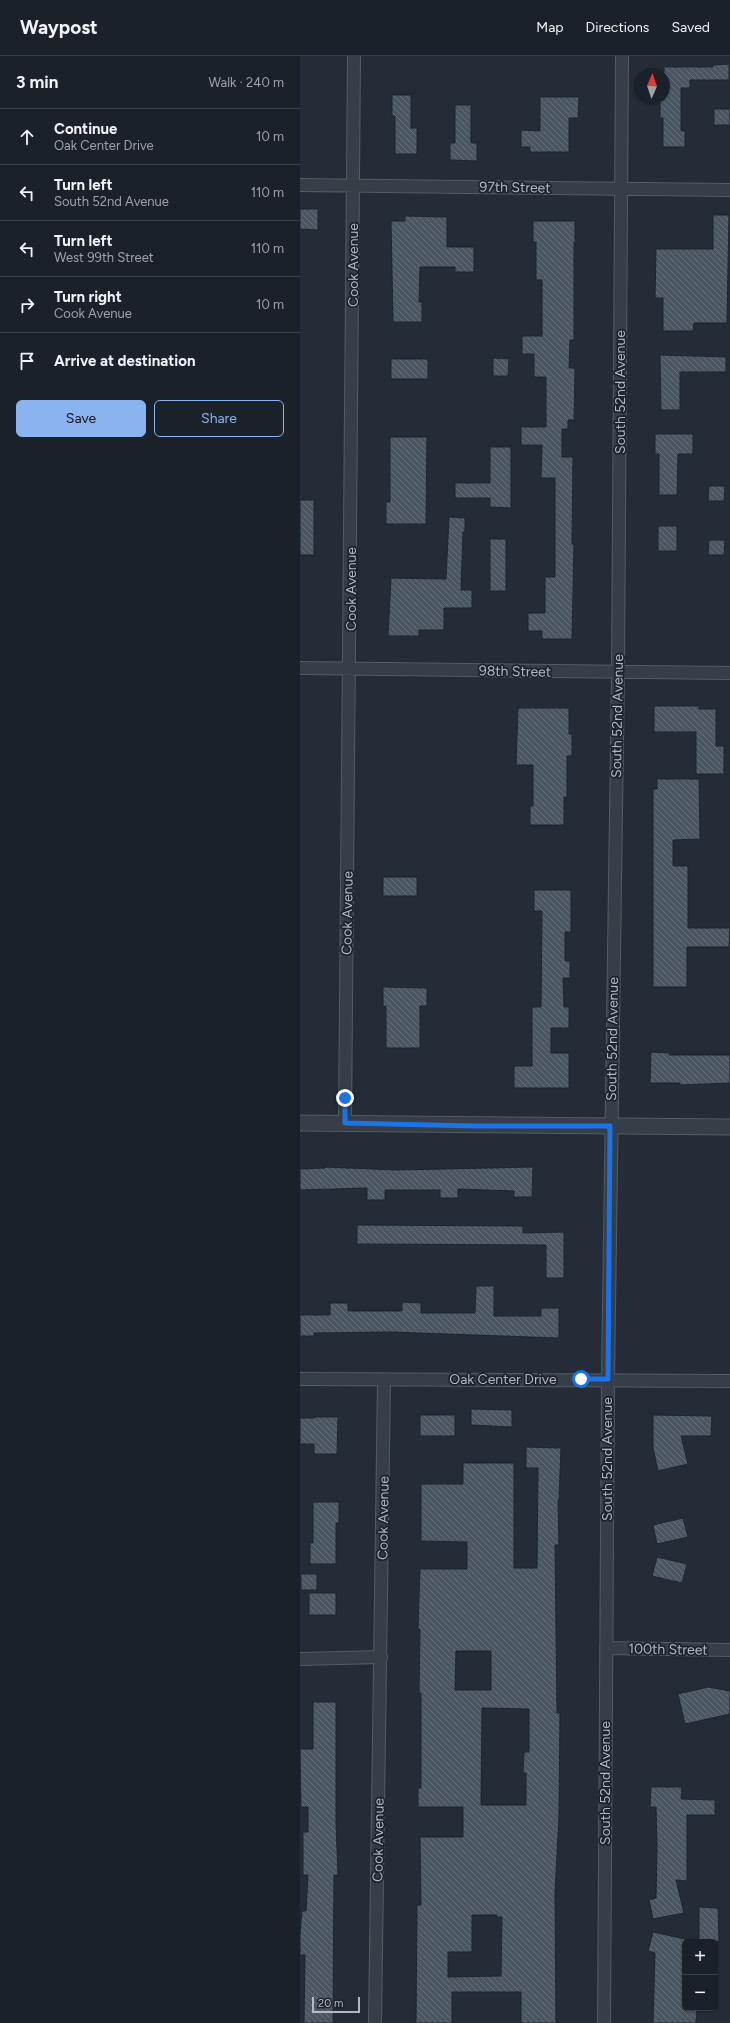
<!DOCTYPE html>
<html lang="en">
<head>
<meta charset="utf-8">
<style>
  body { margin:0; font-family:Figtree,sans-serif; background:#272e35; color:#f1f3f6 }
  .controls { position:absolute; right:12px; bottom:12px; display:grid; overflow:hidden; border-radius:6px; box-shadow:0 1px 3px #0004 }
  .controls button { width:36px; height:36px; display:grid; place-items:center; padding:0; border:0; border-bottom:1px solid #383e46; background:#1a2129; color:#f1f3f6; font:20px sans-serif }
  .compass { position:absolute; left:334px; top:12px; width:36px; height:36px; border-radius:50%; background:#1a2129; box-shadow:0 1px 3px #0004; rotate:2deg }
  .scale { position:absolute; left:12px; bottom:10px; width:48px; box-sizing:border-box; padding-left:4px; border:2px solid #b1b9c4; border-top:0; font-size:11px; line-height:14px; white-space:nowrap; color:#b1b9c4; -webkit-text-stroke:3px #1c232d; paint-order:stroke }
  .stop { position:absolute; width:12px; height:12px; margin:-9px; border:3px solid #1a73e8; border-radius:50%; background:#fff }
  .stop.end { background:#1a73e8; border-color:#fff; box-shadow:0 1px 4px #0008 }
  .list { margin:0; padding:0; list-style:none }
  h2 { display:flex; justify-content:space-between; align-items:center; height:52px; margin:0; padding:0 16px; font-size:17px }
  h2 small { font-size:13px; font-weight:400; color:#9fa3a8 }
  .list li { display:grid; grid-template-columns:26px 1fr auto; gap:12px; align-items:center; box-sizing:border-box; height:56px; padding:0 16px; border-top:1px solid #383e46 }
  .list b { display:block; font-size:15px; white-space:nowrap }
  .list p { margin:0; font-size:13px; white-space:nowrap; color:#9fa3a8 }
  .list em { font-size:13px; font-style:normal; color:#9fa3a8 }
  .actions { display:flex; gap:8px; padding:12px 16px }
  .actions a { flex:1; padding:9px 0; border:1px solid #8bb3ef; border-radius:6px; text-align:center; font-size:14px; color:#8bb3ef }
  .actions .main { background:#8bb3ef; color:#111 }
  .icon { flex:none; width:22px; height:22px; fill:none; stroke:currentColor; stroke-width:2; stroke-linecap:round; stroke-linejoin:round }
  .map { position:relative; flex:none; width:430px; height:1967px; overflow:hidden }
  header { display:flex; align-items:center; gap:24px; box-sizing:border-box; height:56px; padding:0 20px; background:#1a2129; border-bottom:1px solid #383e46 }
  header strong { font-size:19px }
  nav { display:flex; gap:22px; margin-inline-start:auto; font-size:14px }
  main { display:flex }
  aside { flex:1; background:#1a2129 }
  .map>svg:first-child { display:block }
</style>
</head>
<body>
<header>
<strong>Waypost</strong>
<nav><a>Map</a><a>Directions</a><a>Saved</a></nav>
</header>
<main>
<aside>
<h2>3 min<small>Walk · 240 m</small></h2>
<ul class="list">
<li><svg class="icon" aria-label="ahead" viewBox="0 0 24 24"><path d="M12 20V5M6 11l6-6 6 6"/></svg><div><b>Continue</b><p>Oak Center Drive</p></div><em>10 m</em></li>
<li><svg class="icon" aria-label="left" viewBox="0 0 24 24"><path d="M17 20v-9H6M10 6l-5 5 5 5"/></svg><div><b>Turn left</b><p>South 52nd Avenue</p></div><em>110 m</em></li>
<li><svg class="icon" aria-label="left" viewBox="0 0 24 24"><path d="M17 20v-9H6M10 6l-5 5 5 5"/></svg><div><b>Turn left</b><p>West 99th Street</p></div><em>110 m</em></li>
<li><svg class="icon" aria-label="right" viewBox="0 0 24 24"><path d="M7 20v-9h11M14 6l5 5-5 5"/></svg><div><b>Turn right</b><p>Cook Avenue</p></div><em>10 m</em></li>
<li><svg class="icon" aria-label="arrive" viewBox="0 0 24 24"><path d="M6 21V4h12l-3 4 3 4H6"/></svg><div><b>Arrive at destination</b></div></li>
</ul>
<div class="actions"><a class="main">Save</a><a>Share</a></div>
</aside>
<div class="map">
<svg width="430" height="1967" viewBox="0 0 430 1967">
  <defs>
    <pattern id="building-back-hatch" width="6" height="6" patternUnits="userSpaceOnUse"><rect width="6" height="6" fill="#4b5663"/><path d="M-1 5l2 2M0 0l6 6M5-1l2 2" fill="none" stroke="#636c78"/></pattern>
  </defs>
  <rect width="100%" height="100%" fill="#232c37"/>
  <!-- building -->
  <path fill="url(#building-back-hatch)" stroke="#1e252f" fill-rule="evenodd" d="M 429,8 L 429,24 L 390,24 L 390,32 L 381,32 L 381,75 L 385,75 L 385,91 L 363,91 L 363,62 L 360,62 L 360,44 L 364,44 L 364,11 L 413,11 L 413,9 Z
    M 92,39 L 111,39 L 111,72 L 117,72 L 117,98 L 95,98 L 95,60 L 92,60 Z
    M 240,41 L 279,41 L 278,62 L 269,62 L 269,96 L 230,96 L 230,91 L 221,91 L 221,74 L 240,75 Z
    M 155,49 L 171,49 L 171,87 L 177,87 L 177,105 L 150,104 L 150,87 L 155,87 Z
    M 414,53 L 430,53 L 430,69 L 414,69 Z
    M 0,153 L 18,153 L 18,174 L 0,173 Z
    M 413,159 L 429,159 L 427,267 L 394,267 L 393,275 L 363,275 L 363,242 L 355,242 L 356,193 L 413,193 Z
    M 105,160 L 147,161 L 147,191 L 174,191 L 174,216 L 155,216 L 155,211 L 120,211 L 119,246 L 122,246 L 122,266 L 93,266 L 91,165 L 105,165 Z
    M 233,165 L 275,165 L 275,187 L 274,186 L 274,284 L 270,284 L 269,312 L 275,312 L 274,364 L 268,364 L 268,373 L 262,373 L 262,401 L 273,401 L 272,488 L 274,488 L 272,583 L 242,583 L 242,575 L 228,575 L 228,557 L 245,557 L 245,521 L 255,521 L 255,422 L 241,422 L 242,389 L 221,389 L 221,371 L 246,371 L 246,321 L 234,321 L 234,298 L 222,298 L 222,280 L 242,280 L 242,224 L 236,224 L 236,186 L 233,186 Z
    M 360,299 L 426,301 L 426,316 L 380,316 L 380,354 L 361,354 Z
    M 193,302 L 209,303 L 208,320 L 193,320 Z
    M 91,303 L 128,303 L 128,323 L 91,323 Z
    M 355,378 L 393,378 L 393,398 L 378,398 L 377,439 L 359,439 L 359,398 L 355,398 Z
    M 90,381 L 127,381 L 126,468 L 86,468 L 86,446 L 90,446 Z
    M 190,391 L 211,391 L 211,452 L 190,451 L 190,442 L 155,442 L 155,427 L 190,427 Z
    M 409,430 L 425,430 L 424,445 L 408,445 Z
    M 0,444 L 14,444 L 14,499 L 0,499 Z
    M 149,461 L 165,462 L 165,476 L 163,476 L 161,534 L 172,534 L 172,552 L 144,552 L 144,574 L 119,574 L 119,580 L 88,580 L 91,522 L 146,523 Z
    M 358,470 L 377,470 L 377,495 L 358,495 Z
    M 190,483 L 206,483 L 206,535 L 190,535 Z
    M 409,484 L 425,484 L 424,499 L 408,499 Z
    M 354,650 L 399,650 L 399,653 L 416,653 L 416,690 L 424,690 L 424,718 L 396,718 L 396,676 L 354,676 Z
    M 218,652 L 269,652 L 269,678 L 272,678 L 272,700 L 267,700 L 267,741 L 264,741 L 264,769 L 230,769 L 230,750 L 233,750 L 233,709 L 216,709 Z
    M 357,723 L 399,723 L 400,783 L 373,784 L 373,810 L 388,810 L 388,872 L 430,872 L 429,891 L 387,891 L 387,931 L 353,931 L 353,733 L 357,733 Z
    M 83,821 L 117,821 L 117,840 L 83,840 Z
    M 234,834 L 271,834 L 271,876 L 265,876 L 265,905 L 270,905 L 270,922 L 263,922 L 264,951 L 269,951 L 269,972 L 251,972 L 251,997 L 269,997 L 269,1032 L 214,1032 L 214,1010 L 232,1010 L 232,951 L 241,951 L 242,855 L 234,855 Z
    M 83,931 L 127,932 L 127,950 L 120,950 L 120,992 L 86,992 L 86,950 L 83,950 Z
    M 351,996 L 369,997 L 369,999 L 430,999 L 430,1027 L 380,1029 L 380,1027 L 350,1027 Z
    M 25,1111 L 97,1114 L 233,1111 L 232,1141 L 214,1141 L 214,1135 L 158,1133 L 158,1142 L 140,1142 L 140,1134 L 85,1134 L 85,1144 L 67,1144 L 67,1132 L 0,1134 L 0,1113 L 25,1112 Z
    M 57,1169 L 223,1170 L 223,1177 L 264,1176 L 264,1222 L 246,1222 L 246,1189 L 57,1188 Z
    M 176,1230 L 194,1230 L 194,1260 L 241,1260 L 241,1252 L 259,1252 L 259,1282 L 90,1276 L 14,1277 L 14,1280 L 0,1280 L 0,1259 L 30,1259 L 30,1247 L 48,1247 L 48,1255 L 102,1255 L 102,1246 L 121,1247 L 121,1257 L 175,1257 Z
    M 171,1353 L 212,1354 L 212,1371 L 171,1369 Z
    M 120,1359 L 155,1359 L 155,1380 L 120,1380 Z
    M 353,1359 L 412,1360 L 411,1380 L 381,1380 L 388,1408 L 358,1415 L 353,1392 Z
    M 14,1361 L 38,1361 L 37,1398 L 14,1398 L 14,1388 L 0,1388 L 0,1362 L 14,1362 Z
    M 226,1391 L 261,1392 L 259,1444 L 258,1444 L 259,1489 L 255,1489 L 257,1657 L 260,1657 L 259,1760 L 255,1836 L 256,1967 L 221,1967 L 221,1936 L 152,1936 L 152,1967 L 116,1967 L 117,1849 L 121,1849 L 120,1781 L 163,1781 L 163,1751 L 118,1751 L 118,1732 L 121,1732 L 121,1637 L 119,1637 L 120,1573 L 118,1573 L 120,1513 L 167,1513 L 167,1486 L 121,1485 L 121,1428 L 163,1428 L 163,1407 L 214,1407 L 214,1512 L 237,1512 L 238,1412 L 226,1412 ZM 156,1595 L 191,1595 L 191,1634 L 155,1634 ZM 182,1652 L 229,1653 L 229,1696 L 224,1696 L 223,1717 L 226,1717 L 226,1749 L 181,1749 ZM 172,1859 L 197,1859 L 197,1861 L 202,1861 L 201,1920 L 148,1921 L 148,1896 L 172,1896 Z
    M 13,1446 L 39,1446 L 39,1467 L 36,1467 L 36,1508 L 10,1508 L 10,1487 L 13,1487 Z
    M 383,1462 L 388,1481 L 357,1488 L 353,1469 Z
    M 357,1501 L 387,1508 L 382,1527 L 352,1520 Z
    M 1,1518 L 17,1518 L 17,1534 L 1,1534 Z
    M 9,1537 L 36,1537 L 36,1559 L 9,1559 Z
    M 408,1631 L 430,1635 L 430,1658 L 385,1668 L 378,1638 Z
    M 13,1646 L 36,1646 L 36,1767 L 38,1819 L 34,1819 L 33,1967 L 4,1967 L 5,1899 L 0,1899 L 0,1879 L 2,1855 L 6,1855 L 8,1819 L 3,1819 L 3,1776 L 8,1776 L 8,1751 L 1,1751 L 0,1693 L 13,1693 Z
    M 351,1731 L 382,1731 L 381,1743 L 415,1744 L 415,1759 L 387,1759 L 387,1825 L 376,1824 L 384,1857 L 353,1863 L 349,1844 L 356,1842 L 357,1791 L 356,1751 L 350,1751 Z
    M 399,1851 L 418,1852 L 419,1886 L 399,1886 Z
    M 353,1876 L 385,1883 L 385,1952 L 397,1952 L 396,1967 L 353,1967 L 355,1897 L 348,1895 Z"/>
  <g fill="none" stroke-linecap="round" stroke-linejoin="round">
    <!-- minor casing -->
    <g stroke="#545c66" stroke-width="14">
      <path id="minor" d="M 0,129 L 430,134
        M 0,612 L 430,617
        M 45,1067 L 54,0
        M 0,1323 L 430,1325
        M 306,1592 L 430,1594
        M 0,1603 L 81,1601
        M 75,1967 L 84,1324
        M 304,1967 L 308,1323 L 318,616 L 322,0"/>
    </g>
    <!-- tertiary casing -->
    <g stroke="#545c66" stroke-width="17">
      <path id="tertiary" d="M 0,1067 L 430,1071"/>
    </g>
    <!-- minor -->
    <use href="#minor" stroke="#363e48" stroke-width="12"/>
    <!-- tertiary -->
    <use href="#tertiary" stroke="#363e48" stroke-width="15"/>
  </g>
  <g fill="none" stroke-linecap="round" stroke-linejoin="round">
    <!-- route -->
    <path stroke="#1a73e8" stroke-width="5" d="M 45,1042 L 45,1067 L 175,1070 L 310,1070 L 308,1323 L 281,1323"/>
  </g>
  <g text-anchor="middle" stroke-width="3.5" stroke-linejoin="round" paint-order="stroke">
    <!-- street labels -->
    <g font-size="14" fill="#b1b9c4" stroke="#1c232d">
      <text transform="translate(215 131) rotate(1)" y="5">97th Street</text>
      <text transform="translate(53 209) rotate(-90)" y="5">Cook Avenue</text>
      <text transform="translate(320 336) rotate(-90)" y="5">South 52nd Avenue</text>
      <text transform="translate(51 533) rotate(-90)" y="5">Cook Avenue</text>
      <text transform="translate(215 615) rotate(1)" y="5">98th Street</text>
      <text transform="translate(317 660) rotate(-89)" y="5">South 52nd Avenue</text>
      <text transform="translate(47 857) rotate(-89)" y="5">Cook Avenue</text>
      <text transform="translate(312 983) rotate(-89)" y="5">South 52nd Avenue</text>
      <text x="203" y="1328">Oak Center Drive</text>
      <text transform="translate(307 1403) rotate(-90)" y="5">South 52nd Avenue</text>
      <text transform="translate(83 1462) rotate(-89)" y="5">Cook Avenue</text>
      <text transform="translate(368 1593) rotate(1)" y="5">100th Street</text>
      <text transform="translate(305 1727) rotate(-90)" y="5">South 52nd Avenue</text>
      <text transform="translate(78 1784) rotate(-89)" y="5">Cook Avenue</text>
    </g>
  </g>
</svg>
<div class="controls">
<button>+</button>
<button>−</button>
</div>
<svg class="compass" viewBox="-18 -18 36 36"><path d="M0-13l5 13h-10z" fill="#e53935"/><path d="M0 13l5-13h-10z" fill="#9fa3a8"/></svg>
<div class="scale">20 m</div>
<div class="stop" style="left:281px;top:1323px"></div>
<div class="stop end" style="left:45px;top:1042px"></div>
</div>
</main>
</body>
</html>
